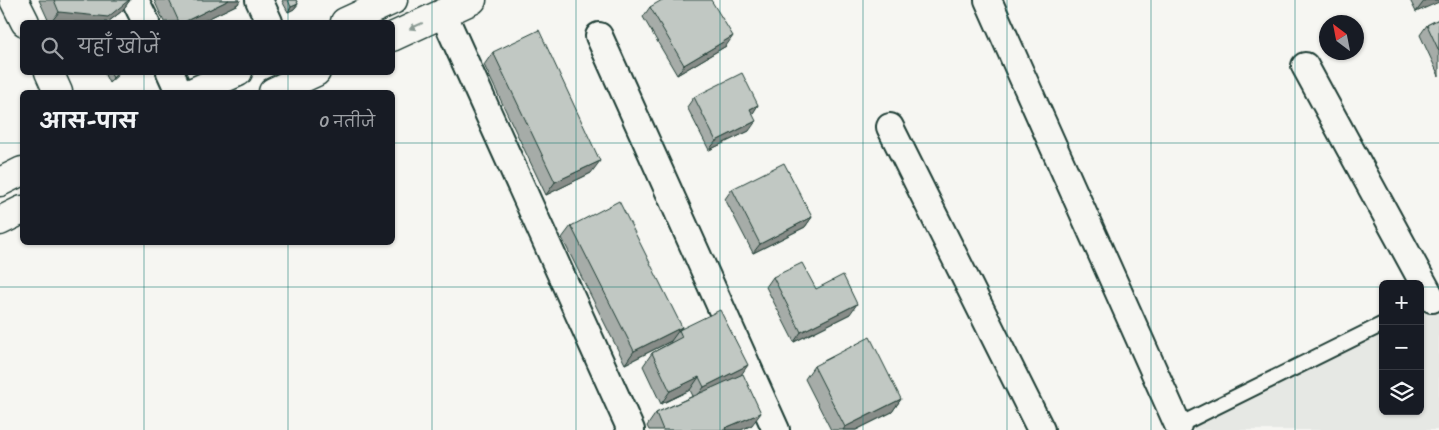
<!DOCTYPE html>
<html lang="hi">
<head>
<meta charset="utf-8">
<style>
  body { margin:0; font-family:Sriracha,"Playpen Sans Deva",sans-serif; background:#242831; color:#f1f3f6 }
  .controls { position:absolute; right:15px; bottom:15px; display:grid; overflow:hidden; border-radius:8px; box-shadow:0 1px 4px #0004 }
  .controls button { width:45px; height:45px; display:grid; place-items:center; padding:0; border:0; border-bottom:1px solid #363941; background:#171b24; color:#f1f3f6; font:25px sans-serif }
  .compass { position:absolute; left:1319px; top:15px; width:45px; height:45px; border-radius:50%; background:#171b24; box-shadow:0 1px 4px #0004; rotate:328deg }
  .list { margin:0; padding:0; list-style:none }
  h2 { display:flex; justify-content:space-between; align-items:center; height:65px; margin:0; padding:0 20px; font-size:21px }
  h2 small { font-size:16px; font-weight:400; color:#9ea1a6 }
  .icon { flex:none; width:28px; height:28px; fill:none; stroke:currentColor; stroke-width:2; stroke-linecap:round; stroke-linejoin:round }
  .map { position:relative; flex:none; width:1439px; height:430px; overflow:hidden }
  .search { position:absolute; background:#171b24; box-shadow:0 1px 4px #0004; left:20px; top:20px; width:375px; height:55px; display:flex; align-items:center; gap:12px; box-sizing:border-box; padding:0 18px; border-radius:8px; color:#9ea1a6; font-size:19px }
  .panel { position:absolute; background:#171b24; box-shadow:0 1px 4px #0004; left:20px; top:90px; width:375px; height:155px; border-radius:8px }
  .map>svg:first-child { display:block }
</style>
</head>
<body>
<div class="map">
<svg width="1439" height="430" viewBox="0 0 1439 430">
  <rect width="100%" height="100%" fill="#f6f6f2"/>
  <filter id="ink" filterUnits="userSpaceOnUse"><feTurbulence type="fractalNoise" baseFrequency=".02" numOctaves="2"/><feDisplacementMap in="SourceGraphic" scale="10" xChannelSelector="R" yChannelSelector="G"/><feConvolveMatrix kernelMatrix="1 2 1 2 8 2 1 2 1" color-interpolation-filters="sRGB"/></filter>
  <g filter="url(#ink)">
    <!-- built -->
    <path fill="#e6e8e4" d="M 1439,303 L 1439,430 L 1161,430 L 1383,328 L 1383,411 L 1420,411 L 1420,311 Z"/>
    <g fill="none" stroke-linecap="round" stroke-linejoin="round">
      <!-- lane casing -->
      <g stroke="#1f3d34" stroke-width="18">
        <path id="lane" d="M 1173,428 L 1383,324"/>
      </g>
      <!-- street casing -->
      <g stroke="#1f3d34" stroke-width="30">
        <path id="street" d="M 135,0 L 146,22
          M 259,0 L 269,22
          M 988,0 L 1178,425
          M 443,13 L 631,430
          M 599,36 L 776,430
          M 1305,66 L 1432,299
          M 170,72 L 179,92
          M 890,127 L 1041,430"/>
      </g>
      <!-- secondary casing -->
      <g stroke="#1f3d34" stroke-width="31">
        <path id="secondary" d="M 14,0 L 25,22
          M 345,22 L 393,0
          M 392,37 L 472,0
          M 49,72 L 58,92
          M 193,92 L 238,72
          M 273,92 L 316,72
          M 0,182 L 22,171
          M 0,221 L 22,210"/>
      </g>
      <!-- lane -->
      <use href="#lane" stroke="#f6f6f2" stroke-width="14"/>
      <!-- street -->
      <use href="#street" stroke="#f6f6f2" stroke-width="26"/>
      <!-- secondary -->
      <use href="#secondary" stroke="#f6f6f2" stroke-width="28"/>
    </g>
    <!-- wall -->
    <path fill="#a6aca8" stroke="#1f3d34" d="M 39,0 L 130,0 L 122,11 L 108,22 L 49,22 Z
      M 154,0 L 240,0 L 238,4 L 201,22 L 164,22 Z
      M 283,0 L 296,0 L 298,4 L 294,9 L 288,12 L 282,1 Z
      M 1410,0 L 1439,0 L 1416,12 Z
      M 650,7 L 726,46 L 677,75 L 643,17 Z
      M 1439,19 L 1439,76 L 1420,35 L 1427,25 Z
      M 493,52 L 591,173 L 546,195 L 484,65 Z
      M 107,72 L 119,72 L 109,83 L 105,75 Z
      M 694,97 L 758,105 L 752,114 L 749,131 L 709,150 L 687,107 Z
      M 732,189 L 812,217 L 805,227 L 753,253 L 725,199 Z
      M 571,226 L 682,327 L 681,329 L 741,375 L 752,425 L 741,430 L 649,430 L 647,426 L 656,413 L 693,396 L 690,390 L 661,404 L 643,366 L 652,353 L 670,343 L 671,341 L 625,364 L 562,238 Z
      M 773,277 L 816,289 L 850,314 L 794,342 L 766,287 Z
      M 814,366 L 901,399 L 892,412 L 856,430 L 831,430 L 805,379 Z"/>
    <!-- shaded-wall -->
    <path fill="#878c88" stroke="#1f3d34" d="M 130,0 L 122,11 L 108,22 L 51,22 L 59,12 Z
      M 229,0 L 240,0 L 238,4 L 201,22 L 184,22 Z
      M 1425,0 L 1439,0 L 1439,2 L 1416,12 Z
      M 298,4 L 294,9 L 288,12 L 291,7 Z
      M 733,36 L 726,46 L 677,75 L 684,65 Z
      M 118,72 L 119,72 L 118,75 L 109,83 L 113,78 Z
      M 758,105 L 752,115 L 750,109 Z
      M 756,121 L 749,131 L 709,150 L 716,141 Z
      M 600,161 L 591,173 L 546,195 L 555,182 Z
      M 812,217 L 805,227 L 753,253 L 760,244 Z
      M 857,304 L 850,314 L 794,342 L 801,332 Z
      M 682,327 L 679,331 L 679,330 L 671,341 L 625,364 L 634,351 Z
      M 748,365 L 739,378 L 695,400 L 704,387 Z
      M 699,377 L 690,390 L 661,404 L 670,391 Z
      M 901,399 L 892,412 L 856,430 L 843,430 L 845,427 Z
      M 761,413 L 752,425 L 741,430 L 724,430 L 725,428 Z"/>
    <!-- building -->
    <path fill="#c1c8c3" stroke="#1f3d34" d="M 54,0 L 129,0 L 108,17 L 59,12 Z
      M 169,0 L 229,0 L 184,22 L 179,22 Z
      M 288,0 L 296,0 L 298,4 L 291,7 Z
      M 662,0 L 711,0 L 733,36 L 684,65 L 650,7 Z
      M 1439,19 L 1439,51 L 1427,25 Z
      M 539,30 L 600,161 L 555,182 L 493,52 Z
      M 110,72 L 118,72 L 113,78 Z
      M 742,73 L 758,105 L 750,109 L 756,121 L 716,141 L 694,97 Z
      M 784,163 L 812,217 L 760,244 L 732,189 Z
      M 619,201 L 682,327 L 634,351 L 571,226 Z
      M 802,263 L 816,289 L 843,275 L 857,304 L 801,332 L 773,277 Z
      M 720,310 L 748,365 L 704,387 L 699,377 L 670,391 L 652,353 L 682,337 L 679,330 Z
      M 870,337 L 901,399 L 845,427 L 814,366 Z
      M 743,374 L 761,413 L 725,428 L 726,430 L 663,430 L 656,413 Z"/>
    <!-- one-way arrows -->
    <defs><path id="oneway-solid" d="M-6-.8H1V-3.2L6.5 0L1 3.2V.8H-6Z" transform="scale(1.25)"/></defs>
    <use fill="#8a9a93" href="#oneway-solid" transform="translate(416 26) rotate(155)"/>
  </g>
  <!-- grid -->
  <path fill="none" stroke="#0f766e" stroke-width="1" stroke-opacity="0.55" d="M 144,0 L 144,22M 288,0 L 288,22M 432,0 L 432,430M 576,0 L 576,430M 720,0 L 720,430M 863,0 L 863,430M 1007,0 L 1007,430M 1151,0 L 1151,430M 1295,0 L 1295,430M 144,72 L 144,92M 288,72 L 288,92M 0,143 L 22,143M 392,143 L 1439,143M 144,242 L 144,430M 288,242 L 288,430M 0,287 L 1383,287M 1420,287 L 1439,287"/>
</svg>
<div class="controls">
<button>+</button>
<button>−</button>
<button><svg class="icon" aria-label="layers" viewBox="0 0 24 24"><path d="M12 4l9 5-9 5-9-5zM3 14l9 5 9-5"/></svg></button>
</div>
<svg class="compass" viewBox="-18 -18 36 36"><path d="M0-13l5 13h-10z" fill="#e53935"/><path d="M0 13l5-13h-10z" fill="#9ea1a6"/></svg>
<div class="search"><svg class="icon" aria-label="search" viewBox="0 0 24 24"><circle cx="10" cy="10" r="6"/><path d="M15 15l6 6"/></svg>यहाँ खोजें</div>
<section class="panel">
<h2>आस-पास<small>0 नतीजे</small></h2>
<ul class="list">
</ul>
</section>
</div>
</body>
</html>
